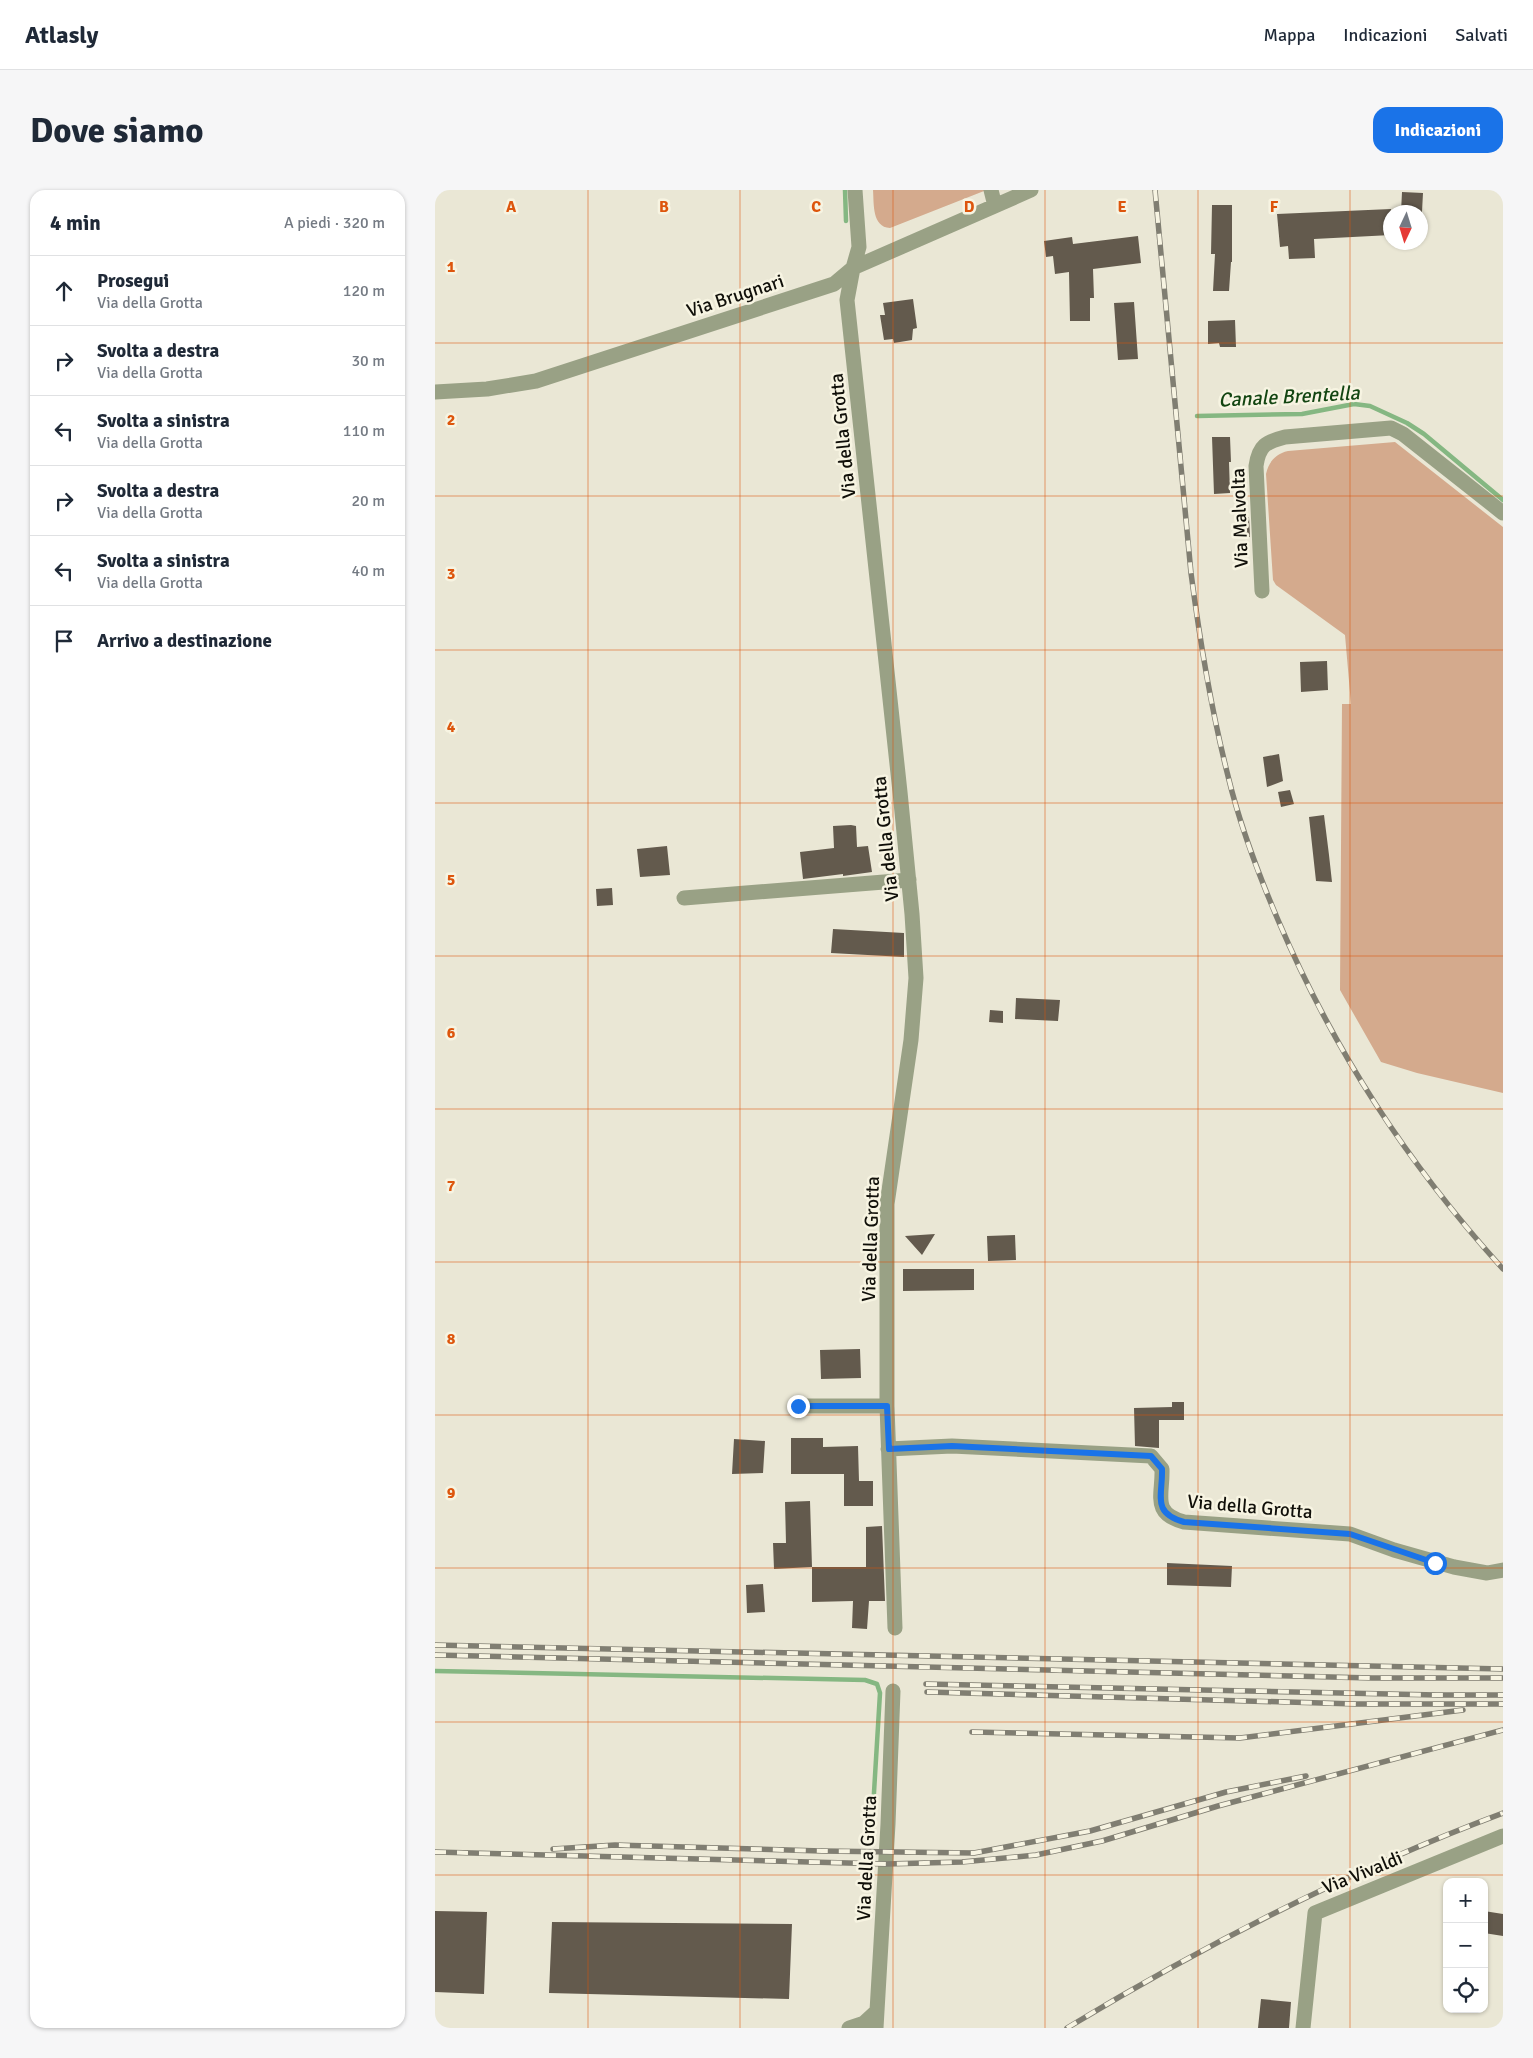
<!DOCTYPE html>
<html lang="it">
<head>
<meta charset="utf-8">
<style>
  body { margin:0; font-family:Signika,sans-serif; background:#f6f6f7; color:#1f2937 }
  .controls { position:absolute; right:15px; bottom:15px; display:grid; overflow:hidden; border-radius:10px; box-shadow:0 1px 4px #0004 }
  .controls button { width:45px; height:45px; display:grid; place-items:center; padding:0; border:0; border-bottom:1px solid #e0e1e3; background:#fff; color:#1f2937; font:25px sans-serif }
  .compass { position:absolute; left:948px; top:15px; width:45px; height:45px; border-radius:50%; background:#fff; box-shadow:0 1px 4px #0004; rotate:184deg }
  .stop { position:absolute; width:15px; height:15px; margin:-11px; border:4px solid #1a73e8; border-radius:50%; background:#fff }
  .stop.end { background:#1a73e8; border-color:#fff; box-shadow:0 1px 5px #0008 }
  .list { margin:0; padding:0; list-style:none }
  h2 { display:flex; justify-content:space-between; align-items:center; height:65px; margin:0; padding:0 20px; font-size:21px }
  h2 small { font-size:16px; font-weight:400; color:#747a83 }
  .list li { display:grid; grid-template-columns:32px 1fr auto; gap:15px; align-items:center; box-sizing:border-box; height:70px; padding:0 20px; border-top:1px solid #e0e1e3 }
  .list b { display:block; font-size:19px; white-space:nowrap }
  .list p { margin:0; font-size:16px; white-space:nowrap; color:#747a83 }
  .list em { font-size:16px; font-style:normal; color:#747a83 }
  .icon { flex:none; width:28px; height:28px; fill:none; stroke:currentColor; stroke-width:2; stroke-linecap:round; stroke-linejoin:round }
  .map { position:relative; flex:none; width:1068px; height:1838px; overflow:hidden; border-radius:15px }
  header { display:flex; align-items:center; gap:30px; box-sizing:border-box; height:70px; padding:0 25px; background:#fff; border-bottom:1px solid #e0e1e3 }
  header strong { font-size:24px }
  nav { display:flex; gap:28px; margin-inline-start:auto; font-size:18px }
  .intro { display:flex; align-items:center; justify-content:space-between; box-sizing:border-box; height:120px; padding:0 30px }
  h1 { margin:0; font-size:35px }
  .button { padding:12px 22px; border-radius:15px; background:#1a73e8; color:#fff; font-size:18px; font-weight:700 }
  main { display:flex; gap:30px; padding:0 30px }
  aside { flex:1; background:#fff; border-radius:15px; box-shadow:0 1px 4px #0004 }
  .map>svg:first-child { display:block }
</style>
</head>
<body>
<header>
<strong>Atlasly</strong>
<nav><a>Mappa</a><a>Indicazioni</a><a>Salvati</a></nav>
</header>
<div class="intro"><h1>Dove siamo</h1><a class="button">Indicazioni</a></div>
<main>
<aside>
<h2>4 min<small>A piedi · 320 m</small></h2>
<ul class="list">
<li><svg class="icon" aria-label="ahead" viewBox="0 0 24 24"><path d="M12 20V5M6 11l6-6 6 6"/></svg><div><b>Prosegui</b><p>Via della Grotta</p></div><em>120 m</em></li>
<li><svg class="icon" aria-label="right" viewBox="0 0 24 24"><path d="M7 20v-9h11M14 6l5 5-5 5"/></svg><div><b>Svolta a destra</b><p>Via della Grotta</p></div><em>30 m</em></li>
<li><svg class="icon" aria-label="left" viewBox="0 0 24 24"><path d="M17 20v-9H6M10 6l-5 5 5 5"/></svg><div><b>Svolta a sinistra</b><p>Via della Grotta</p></div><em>110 m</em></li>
<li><svg class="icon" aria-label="right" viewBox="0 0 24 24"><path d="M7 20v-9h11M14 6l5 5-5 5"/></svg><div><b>Svolta a destra</b><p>Via della Grotta</p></div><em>20 m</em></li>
<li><svg class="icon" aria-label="left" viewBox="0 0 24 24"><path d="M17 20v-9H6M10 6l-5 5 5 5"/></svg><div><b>Svolta a sinistra</b><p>Via della Grotta</p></div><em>40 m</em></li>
<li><svg class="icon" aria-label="arrive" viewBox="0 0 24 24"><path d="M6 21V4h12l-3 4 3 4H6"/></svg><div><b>Arrivo a destinazione</b></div></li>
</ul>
</aside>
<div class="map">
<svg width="1068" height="1838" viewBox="0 0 1068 1838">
  <rect width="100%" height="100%" fill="#eae7d5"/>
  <!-- green -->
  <path fill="#d4aa8d" d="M 438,0 L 549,0 L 549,1 L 455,38 C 437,37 439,14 438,0 Z
    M 960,252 L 1068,337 L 1068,903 L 982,883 L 946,872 L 905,800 L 907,514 L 916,514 L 910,445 L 841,395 L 838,390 L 831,284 C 834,272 840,264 853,261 Z"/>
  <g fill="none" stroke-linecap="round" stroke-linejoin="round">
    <!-- stream -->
    <path stroke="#85b782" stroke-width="4.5" d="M 410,0 L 411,31
      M 762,226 L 867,224 L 919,214 L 935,216 L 972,233 L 989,244 L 1068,310
      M 0,1481 L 430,1490 L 442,1494 L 445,1503 L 438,1619"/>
  </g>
  <!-- building -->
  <path fill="#635a4d" d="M 967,2 L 988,3 L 987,22 L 966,22 Z
    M 777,15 L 797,15 L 797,72 L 796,72 L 794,101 L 778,101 L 780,64 L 776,64 Z
    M 956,19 L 956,45 L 879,49 L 880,68 L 854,69 L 853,56 L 845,57 L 842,24 Z
    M 703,46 L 706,73 L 658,79 L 659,108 L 655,108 L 655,131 L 635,131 L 634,82 L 620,84 L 618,66 L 611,67 L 609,51 L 637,47 L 638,54 Z
    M 478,109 L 482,138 L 478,139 L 477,150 L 459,153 L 458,149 L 449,150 L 445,125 L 450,125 L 448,113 Z
    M 699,112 L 703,169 L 683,170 L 679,113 Z
    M 800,130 L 801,157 L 785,157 L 784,153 L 773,154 L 773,131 Z
    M 777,247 L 795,247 L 796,272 L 794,272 L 795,303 L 779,304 Z
    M 801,327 L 814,327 L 815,347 L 800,347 Z
    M 892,471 L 893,500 L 866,502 L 865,472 Z
    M 844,564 L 848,591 L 832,597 L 828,567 Z
    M 855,600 L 859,614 L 846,617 L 843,602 Z
    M 889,625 L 894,665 L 897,692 L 881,691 L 874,627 Z
    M 416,635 L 421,636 L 422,657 L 433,656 L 437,682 L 408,686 L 408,684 L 368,689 L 365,662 L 399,658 L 398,636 Z
    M 232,656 L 235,685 L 205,687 L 202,659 Z
    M 177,698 L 178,715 L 162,716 L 161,699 Z
    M 398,739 L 469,743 L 469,767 L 396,763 Z
    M 581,808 L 625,810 L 623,831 L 580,829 Z
    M 555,820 L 568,821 L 568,833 L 554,832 Z
    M 500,1044 L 487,1065 L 470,1046 Z
    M 580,1045 L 581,1070 L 553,1071 L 552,1046 Z
    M 468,1079 L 539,1079 L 539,1100 L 468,1101 Z
    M 425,1159 L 426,1188 L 386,1189 L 385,1160 Z
    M 737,1212 L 749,1212 L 749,1230 L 724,1230 L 724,1258 L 700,1256 L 699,1218 L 737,1217 Z
    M 356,1248 L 388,1248 L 388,1257 L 423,1256 L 424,1291 L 438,1291 L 438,1316 L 409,1316 L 409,1284 L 356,1284 Z
    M 299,1249 L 330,1251 L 328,1283 L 297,1284 Z
    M 375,1311 L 377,1377 L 339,1379 L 338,1353 L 351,1353 L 350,1312 Z
    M 447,1336 L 450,1411 L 434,1411 L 432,1439 L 417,1438 L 418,1411 L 377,1412 L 377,1377 L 431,1377 L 431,1337 Z
    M 732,1373 L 797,1376 L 796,1397 L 732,1395 Z
    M 328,1394 L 330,1422 L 312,1423 L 311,1395 Z
    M 0,1721 L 52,1722 L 49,1804 L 0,1802 Z
    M 1049,1721 L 1068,1724 L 1068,1746 L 1049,1743 Z
    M 117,1732 L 357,1734 L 354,1809 L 114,1803 Z
    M 826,1809 L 856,1812 L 854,1838 L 823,1838 Z"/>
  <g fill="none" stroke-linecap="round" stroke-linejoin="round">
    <!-- minor -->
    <path stroke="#99a185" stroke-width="15" d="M 420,0 L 424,57 L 418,78 L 412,110 L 465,602 L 477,724 L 481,788 L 476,850 L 452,1014 L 452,1216 L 460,1438
      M 556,0 L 560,16
      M 0,202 L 52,199 L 101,191 L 399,94 L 418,78 L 596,0
      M 827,401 L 821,276 C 824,255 831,252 850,247 L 956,238 L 968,244 L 1068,323
      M 249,708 L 474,690
      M 363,1216 L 452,1216
      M 453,1259 L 517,1256 L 716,1266 L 727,1279 C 728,1305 716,1323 749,1332 L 915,1344 L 959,1360 L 1019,1377 L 1052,1383 L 1068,1380
      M 414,1838 L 429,1833 L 442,1821
      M 441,1838 L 453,1634 L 458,1501
      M 868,1838 L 880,1723 L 1068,1646"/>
    <!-- rail casing -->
    <g stroke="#807e72" stroke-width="5.5">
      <path id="rail" d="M 720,0 L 756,383 C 765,452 776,519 793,586 C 805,636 823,683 843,730 C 899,861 972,973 1068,1079
        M 0,1455 L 1068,1479
        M 0,1465 L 937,1488 L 1068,1488
        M 491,1494 L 1002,1505 L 1068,1505
        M 492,1502 L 921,1514 L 1068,1514
        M 537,1542 L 805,1548 L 1028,1520
        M 118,1659 L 180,1655 L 387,1661 L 539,1663 L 655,1641 L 791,1602 L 871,1586
        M 0,1662 L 451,1674 L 527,1672 L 601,1665 L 667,1651 L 783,1616 L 1068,1540
        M 632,1838 C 771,1754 915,1680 1068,1623"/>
    </g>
    <!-- rail -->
    <use href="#rail" stroke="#f7f4e2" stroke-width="4" stroke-dasharray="11" stroke-linecap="butt"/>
  </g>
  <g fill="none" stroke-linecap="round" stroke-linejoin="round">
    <!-- route -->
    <path stroke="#1a73e8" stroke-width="6" d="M 363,1216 L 452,1216 L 454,1259 L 517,1256 L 716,1266 L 727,1279 C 728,1305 716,1323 749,1332 L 915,1344 L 1000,1373"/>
  </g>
  <!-- grid -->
  <path fill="none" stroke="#dd550c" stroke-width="1" stroke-opacity="0.55" d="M 153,0 L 153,1838M 305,0 L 305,1838M 458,0 L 458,1838M 610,0 L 610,1838M 763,0 L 763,1838M 915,0 L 915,1838M 0,153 L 1068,153M 0,306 L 1068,306M 0,460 L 1068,460M 0,613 L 1068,613M 0,766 L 1068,766M 0,919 L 1068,919M 0,1072 L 1068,1072M 0,1225 L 1068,1225M 0,1378 L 1068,1378M 0,1532 L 1068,1532M 0,1685 L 1068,1685"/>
  <g text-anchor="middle" stroke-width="5" stroke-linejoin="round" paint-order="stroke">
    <!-- street labels -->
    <g font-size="19" fill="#100f09" stroke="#f7f4e2">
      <text transform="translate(300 105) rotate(-18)" y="7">Via Brugnari</text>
      <text transform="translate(407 246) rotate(-96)" y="7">Via della Grotta</text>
      <text transform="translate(804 328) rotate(-92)" y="7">Via Malvolta</text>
      <text transform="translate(450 649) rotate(-96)" y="7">Via della Grotta</text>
      <text transform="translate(435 1049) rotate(-88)" y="7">Via della Grotta</text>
      <text transform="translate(815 1316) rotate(5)" y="7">Via della Grotta</text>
      <text transform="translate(431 1668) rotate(-87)" y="7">Via della Grotta</text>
      <text transform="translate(927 1682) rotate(-22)" y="7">Via Vivaldi</text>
    </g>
    <!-- water labels -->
    <g font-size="20" font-style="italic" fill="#124511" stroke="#f7f4e2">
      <text transform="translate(854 206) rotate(-3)" y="7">Canale Brentella</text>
    </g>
  </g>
  <g font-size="16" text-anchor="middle" font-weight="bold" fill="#dd550c" stroke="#f7f4e2" stroke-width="5" stroke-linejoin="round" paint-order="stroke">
    <text x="76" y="22">A</text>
    <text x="229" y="22">B</text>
    <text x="381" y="22">C</text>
    <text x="534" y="22">D</text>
    <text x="687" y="22">E</text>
    <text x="839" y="22">F</text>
    <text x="16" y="82">1</text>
    <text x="16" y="235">2</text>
    <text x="16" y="389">3</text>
    <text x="16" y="542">4</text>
    <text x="16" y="695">5</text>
    <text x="16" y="848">6</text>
    <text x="16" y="1001">7</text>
    <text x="16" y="1154">8</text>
    <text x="16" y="1308">9</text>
  </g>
</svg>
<div class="controls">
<button>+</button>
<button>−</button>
<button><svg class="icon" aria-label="locate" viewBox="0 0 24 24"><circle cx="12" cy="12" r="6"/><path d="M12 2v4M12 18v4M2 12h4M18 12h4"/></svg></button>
</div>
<svg class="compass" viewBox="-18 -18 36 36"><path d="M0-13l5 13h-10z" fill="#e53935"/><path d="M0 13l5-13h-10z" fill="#747a83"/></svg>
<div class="stop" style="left:1000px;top:1373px"></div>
<div class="stop end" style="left:363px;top:1216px"></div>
</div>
</main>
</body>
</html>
